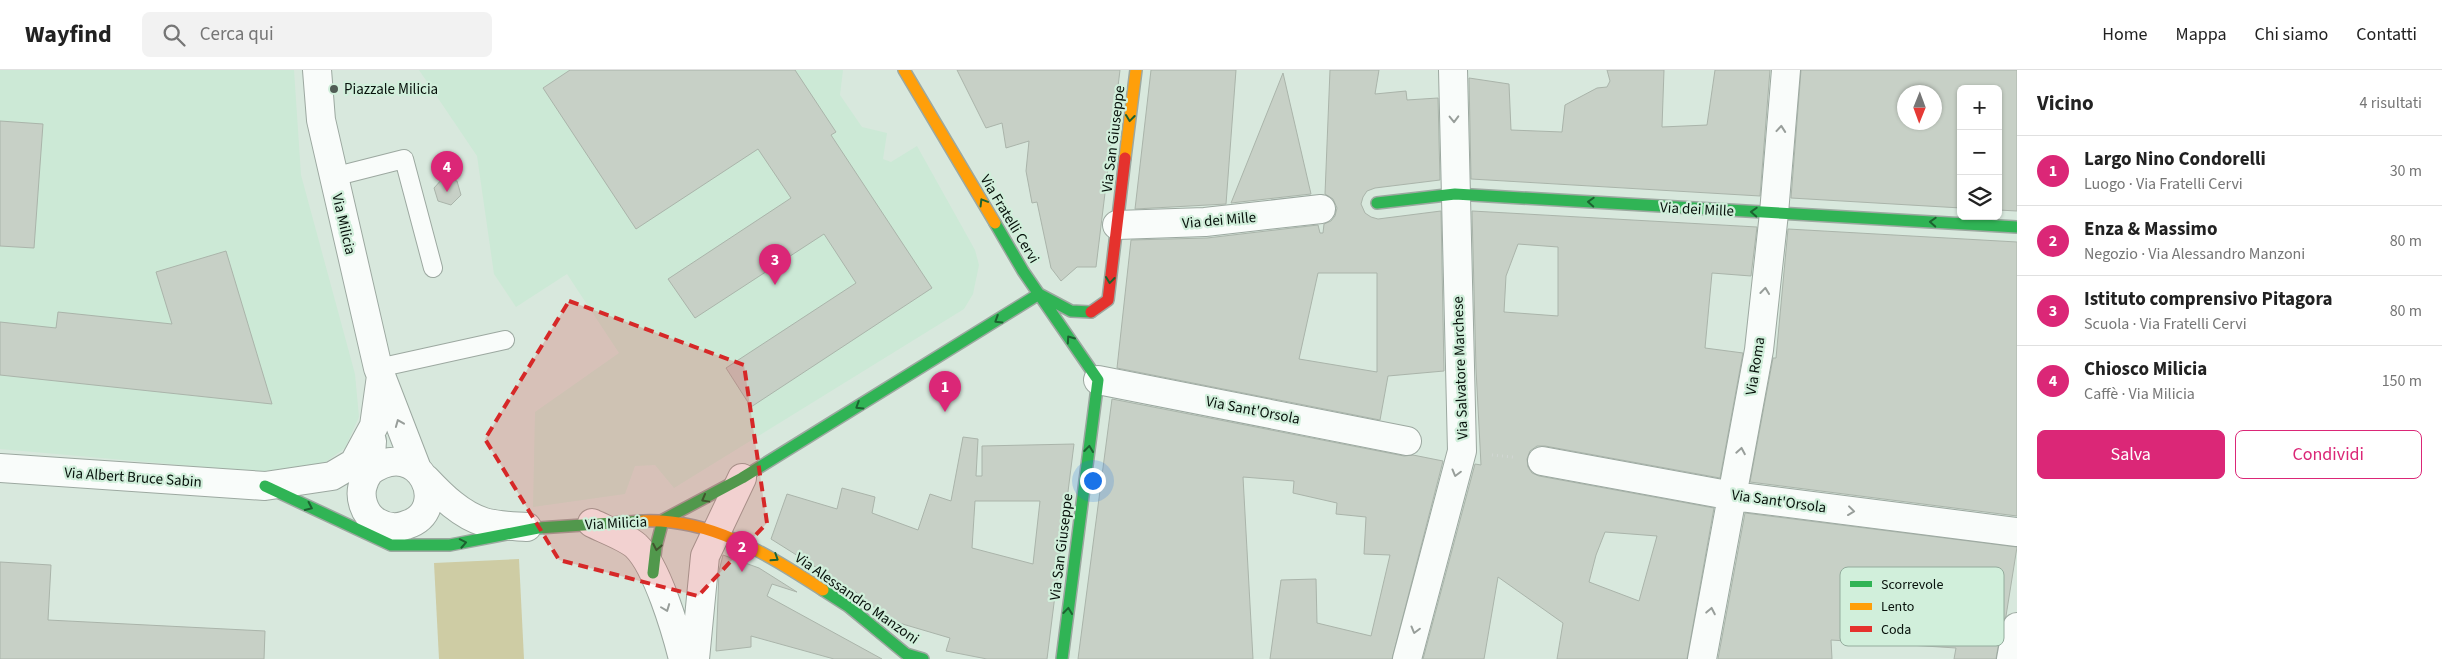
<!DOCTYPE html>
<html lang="it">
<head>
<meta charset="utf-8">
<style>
  body { margin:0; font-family:"Source Sans 3",sans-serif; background:#f2f2f2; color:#222 }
  .controls { position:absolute; right:15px; top:15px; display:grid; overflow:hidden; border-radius:8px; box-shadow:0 1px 4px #0004 }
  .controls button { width:45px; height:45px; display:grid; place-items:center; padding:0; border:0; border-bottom:1px solid #e0e0e0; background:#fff; color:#222; font:25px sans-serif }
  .compass { position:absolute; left:1897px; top:15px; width:45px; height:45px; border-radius:50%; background:#fff; box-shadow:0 1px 4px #0004; rotate:181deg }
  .you { position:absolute; left:1092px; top:410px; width:18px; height:18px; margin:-12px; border:4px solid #fff; border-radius:50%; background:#1a73e8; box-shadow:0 0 0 8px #1a73e833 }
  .badge { display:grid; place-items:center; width:32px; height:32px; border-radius:50%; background:#db2777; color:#fff; font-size:16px; font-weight:700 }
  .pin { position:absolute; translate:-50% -41px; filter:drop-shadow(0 1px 2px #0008) }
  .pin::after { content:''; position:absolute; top:26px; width:18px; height:15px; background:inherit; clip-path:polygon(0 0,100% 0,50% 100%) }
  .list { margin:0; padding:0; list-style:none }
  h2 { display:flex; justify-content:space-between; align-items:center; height:65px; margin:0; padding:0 20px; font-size:21px }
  h2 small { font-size:16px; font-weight:400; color:#767676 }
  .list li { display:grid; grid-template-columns:32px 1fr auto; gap:15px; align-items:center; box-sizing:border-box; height:70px; padding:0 20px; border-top:1px solid #e0e0e0 }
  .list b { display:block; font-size:19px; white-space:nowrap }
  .list p { margin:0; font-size:16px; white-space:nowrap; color:#767676 }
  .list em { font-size:16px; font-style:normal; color:#767676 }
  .actions { display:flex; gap:10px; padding:15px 20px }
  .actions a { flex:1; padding:11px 0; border:1px solid #db2777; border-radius:8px; text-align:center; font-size:18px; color:#db2777 }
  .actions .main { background:#db2777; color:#fff }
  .icon { flex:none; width:28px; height:28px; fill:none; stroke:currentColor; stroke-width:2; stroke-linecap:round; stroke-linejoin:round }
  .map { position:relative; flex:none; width:2017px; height:589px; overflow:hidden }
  header { display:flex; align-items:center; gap:30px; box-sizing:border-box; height:70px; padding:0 25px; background:#fff; border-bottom:1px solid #e0e0e0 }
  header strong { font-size:24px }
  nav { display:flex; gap:28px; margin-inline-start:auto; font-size:18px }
  .search { width:350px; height:45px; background:#f2f2f2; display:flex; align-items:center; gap:12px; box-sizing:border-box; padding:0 18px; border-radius:8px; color:#767676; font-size:19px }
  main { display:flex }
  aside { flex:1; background:#fff }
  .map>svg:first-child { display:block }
</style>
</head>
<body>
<header>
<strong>Wayfind</strong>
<div class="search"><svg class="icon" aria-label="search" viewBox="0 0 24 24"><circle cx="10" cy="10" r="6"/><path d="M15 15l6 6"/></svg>Cerca qui</div>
<nav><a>Home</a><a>Mappa</a><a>Chi siamo</a><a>Contatti</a></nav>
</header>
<main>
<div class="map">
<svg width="2017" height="589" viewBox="0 0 2017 589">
  <rect width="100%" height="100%" fill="#d8e8dd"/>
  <!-- built -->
  <path fill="#cce9d6" d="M 0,0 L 294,0 L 301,105 L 355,304 L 359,347 L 345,378 L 323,394 L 270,403 L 0,379 Z
    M 419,0 L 843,0 L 840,25 L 862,57 L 887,63 L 883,89 L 891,92 L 917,76 L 975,180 L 979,195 L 973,224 L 964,239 L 674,418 L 655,395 L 635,396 L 625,424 L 533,437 L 535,342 L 619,283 L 567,204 L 516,237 L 494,204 L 477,86 Z"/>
  <!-- green -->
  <path fill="#cecca4" d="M 519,489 L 524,589 L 439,589 L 434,493 Z"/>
  <!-- building -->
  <path fill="#c7d0c6" stroke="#aab4aa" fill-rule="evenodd" d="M 570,0 L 795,0 L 836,62 L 831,65 L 932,218 L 751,337 L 726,298 L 856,213 L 824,164 L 695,248 L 668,209 L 791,128 L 758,79 L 636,159 L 543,18 Z
    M 957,0 L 1120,0 L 1096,197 L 1077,197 L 1061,211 L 1051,198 L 1037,132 L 1032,133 L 1026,101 L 1029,71 L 1006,78 L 1002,53 L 986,58 Z
    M 1151,0 L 1236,0 L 1226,134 L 1135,139 Z
    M 1330,0 L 1379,0 L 1375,24 L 1406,21 L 1407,30 L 1438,28 L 1440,110 L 1375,118 L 1367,121 L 1363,127 L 1361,134 L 1365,143 L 1371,147 L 1378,149 L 1441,141 L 1444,301 L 1388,306 L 1380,350 L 1117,298 L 1131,170 L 1207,168 L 1318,155 L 1320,163 L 1323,163 L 1324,154 L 1331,151 L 1335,146 L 1337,138 L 1333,129 L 1325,124 ZM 1318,203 L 1377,203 L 1377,302 L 1299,289 Z
    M 1607,0 L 1664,0 L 1662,57 L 1707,55 L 1715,0 L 1770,0 L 1760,126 L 1471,109 L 1469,8 L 1509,14 L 1511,60 L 1562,62 L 1565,35 L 1597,18 L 1607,17 L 1610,11 Z
    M 1801,0 L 2017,0 L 2017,141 L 1998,140 L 1998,19 L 1961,19 L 1961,138 L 1791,128 ZM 1904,22 L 1934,22 L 1934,52 L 1904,52 Z
    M 1283,3 L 1311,124 L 1231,133 Z
    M 0,51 L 43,54 L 34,178 L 0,176 Z
    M 443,108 L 457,111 L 461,125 L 451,135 L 438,131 L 434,118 Z
    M 1472,141 L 1757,157 L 1751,206 L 1712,203 L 1705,278 L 1743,283 L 1720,408 L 1545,376 L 1537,376 L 1530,381 L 1527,389 L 1528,397 L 1532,403 L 1539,406 L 1714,438 L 1687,589 L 1557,589 L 1563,553 L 1498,507 L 1484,589 L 1423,589 L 1475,394 L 1481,395 L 1476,299 ZM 1518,174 L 1558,177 L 1558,246 L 1504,242 L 1506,206 ZM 1605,462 L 1657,466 L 1639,531 L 1589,512 L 1596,485 Z
    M 1788,159 L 2017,172 L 2017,446 L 1750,412 L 1773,288 L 1776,288 Z
    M 226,181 L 272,334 L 0,305 L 0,252 L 56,258 L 58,242 L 172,254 L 156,202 Z
    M 1112,329 L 1404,386 L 1413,385 L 1443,391 L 1392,589 L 1270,589 L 1281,510 L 1316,509 L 1317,553 L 1371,566 L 1390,485 L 1364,484 L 1366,447 L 1336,444 L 1337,433 L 1293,423 L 1294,411 L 1243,407 L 1253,589 L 1078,589 Z
    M 963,367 L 978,369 L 976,406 L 982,406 L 982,376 L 1074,374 L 1047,589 L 987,589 L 946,581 L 950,568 L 889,550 L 857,523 L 771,469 L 787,424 L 837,439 L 842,418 L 875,427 L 872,443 L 918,460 L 930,424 L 951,431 ZM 975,431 L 1040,431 L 1033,494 L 972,478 Z
    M 1745,443 L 2017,477 L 2006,546 L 2002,554 L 1996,589 L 1954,589 L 1956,578 L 1831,570 L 1832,589 L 1718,589 Z
    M 723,485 L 759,498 L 797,522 L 772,514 L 767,526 L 882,589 L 834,589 L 751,566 L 751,577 L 716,581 L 719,501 Z
    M 0,492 L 51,495 L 48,550 L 265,561 L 264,589 L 0,589 Z"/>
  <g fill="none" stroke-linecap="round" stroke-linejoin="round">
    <!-- lane casing -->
    <g stroke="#9ca8a0" stroke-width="20">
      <path id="lane" d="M 333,107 L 404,89 L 433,198
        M 378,298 L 505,270"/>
    </g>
    <!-- street casing -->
    <g stroke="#9ca8a0" stroke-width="30">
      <path id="street" d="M 317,0 L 321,50 L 378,298 L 417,399
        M 1117,155 L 1205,152 L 1321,139
        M 1098,310 L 1407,371
        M 1542,391 L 1733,426 L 2017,462
        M 0,398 L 265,416 L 332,406 L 354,393 L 374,356 L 381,306
        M 369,402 C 420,364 453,441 406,455 C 396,459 387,458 377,452 C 364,445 358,426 364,412 C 365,408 368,405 369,402 C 372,392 371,381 372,371
        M 426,409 C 442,426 461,445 484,452 C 497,456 513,456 527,457
        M 592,453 C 604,459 628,468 636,476 C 657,496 676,561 683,589
        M 695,589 L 705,486 L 742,408
        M 1407,589 L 1462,381 L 1453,0
        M 1702,589 L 1759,280 L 1774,143 L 1786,0
        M 2011,589 L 2017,557"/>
    </g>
    <!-- fast casing -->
    <g stroke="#9ca8a0" stroke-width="14">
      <path id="fast" d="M 1377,133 L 1455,124 L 2017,157
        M 995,153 L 1023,201 L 1098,310 L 1062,589
        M 265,416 L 391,475 L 450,475 L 538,458 L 643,451
        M 653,503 L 656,477 L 663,450 L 742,408 L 1039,224 L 1071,241 L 1091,242
        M 823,520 L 848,536 L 906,584 L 923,589"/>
    </g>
    <!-- slow casing -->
    <g stroke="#9ca8a0" stroke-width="14">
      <path id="slow" d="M 904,0 L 995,153
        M 1125,88 L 1136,0
        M 643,451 C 712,448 768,485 823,520"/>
    </g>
    <!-- jam casing -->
    <g stroke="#9ca8a0" stroke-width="14">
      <path id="jam" d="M 1091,242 L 1108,230 L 1125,88"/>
    </g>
    <!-- path -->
    <path stroke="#d1d6d3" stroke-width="3" stroke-dasharray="1 4" stroke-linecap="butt" d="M 1492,385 L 1513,387"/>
    <!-- lane -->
    <use href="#lane" stroke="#f9fcfa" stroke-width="18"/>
    <!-- street -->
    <use href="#street" stroke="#f9fcfa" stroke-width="28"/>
    <!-- fast -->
    <use href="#fast" stroke="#30b455" stroke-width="11"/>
    <!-- slow -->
    <use href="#slow" stroke="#ff9f0a" stroke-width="11"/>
    <!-- jam -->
    <use href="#jam" stroke="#e5322d" stroke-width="11"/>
  </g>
  <!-- one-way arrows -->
  <defs><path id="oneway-chevron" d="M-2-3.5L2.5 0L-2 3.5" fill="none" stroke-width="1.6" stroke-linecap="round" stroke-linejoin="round" transform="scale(1.25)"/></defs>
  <g stroke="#1c6230">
    <use href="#oneway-chevron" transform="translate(1130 48) rotate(97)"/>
    <use href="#oneway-chevron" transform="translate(983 132) rotate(-121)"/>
    <use href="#oneway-chevron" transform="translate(1591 132) rotate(-177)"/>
    <use href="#oneway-chevron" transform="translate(1754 142) rotate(-177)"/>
    <use href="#oneway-chevron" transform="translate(1933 152) rotate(-177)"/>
    <use href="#oneway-chevron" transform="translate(1110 210) rotate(97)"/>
    <use href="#oneway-chevron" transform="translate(998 250) rotate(148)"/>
    <use href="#oneway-chevron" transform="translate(1070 269) rotate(-125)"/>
    <use href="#oneway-chevron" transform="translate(859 336) rotate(148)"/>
    <use href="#oneway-chevron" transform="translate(1089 379) rotate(-83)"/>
    <use href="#oneway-chevron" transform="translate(705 429) rotate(151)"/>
    <use href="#oneway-chevron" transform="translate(309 437) rotate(25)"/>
    <use href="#oneway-chevron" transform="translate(463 473) rotate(-11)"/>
    <use href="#oneway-chevron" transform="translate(657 477) rotate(101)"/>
    <use href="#oneway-chevron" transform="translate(775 488) rotate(33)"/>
    <use href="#oneway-chevron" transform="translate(1068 541) rotate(-83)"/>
  </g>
  <g stroke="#989e9a">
    <use href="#oneway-chevron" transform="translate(1454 49) rotate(89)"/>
    <use href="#oneway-chevron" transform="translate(1781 59) rotate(-85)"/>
    <use href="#oneway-chevron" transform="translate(1765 221) rotate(-84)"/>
    <use href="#oneway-chevron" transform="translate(399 353) rotate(-112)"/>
    <use href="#oneway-chevron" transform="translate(1741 381) rotate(-80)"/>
    <use href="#oneway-chevron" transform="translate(1456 403) rotate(105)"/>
    <use href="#oneway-chevron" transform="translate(1851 441) rotate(7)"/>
    <use href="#oneway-chevron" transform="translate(666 538) rotate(69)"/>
    <use href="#oneway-chevron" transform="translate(1711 541) rotate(-79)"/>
    <use href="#oneway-chevron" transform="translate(1415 560) rotate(105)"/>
  </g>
  <!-- marked area -->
  <path fill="#d62828" fill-opacity="0.2" stroke="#d62828" stroke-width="4" stroke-dasharray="10 6" stroke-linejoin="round" d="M 569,231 L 744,295 L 767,453 L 698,526 L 559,490 L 485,369 Z"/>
  <!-- markers -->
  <circle fill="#505c54" stroke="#d1efdb" stroke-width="2" cx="334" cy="19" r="5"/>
  <g text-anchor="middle" stroke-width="4.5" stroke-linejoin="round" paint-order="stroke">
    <!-- poi labels -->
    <g font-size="15" fill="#07110b" stroke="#d1efdb" text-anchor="start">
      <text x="344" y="24">Piazzale Milicia</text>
    </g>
    <!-- street labels -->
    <g font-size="15" fill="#07110b" stroke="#d1efdb">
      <text transform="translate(1113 69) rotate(-83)" y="5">Via San Giuseppe</text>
      <text transform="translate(1697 139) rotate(3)" y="5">Via dei Mille</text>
      <text transform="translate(1010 149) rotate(59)" y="5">Via Fratelli Cervi</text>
      <text transform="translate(1219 150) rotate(-5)" y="5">Via dei Mille</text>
      <text transform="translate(344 154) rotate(77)" y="5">Via Milicia</text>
      <text transform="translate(1755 296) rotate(-81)" y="5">Via Roma</text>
      <text transform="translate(1460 298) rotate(-92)" y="5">Via Salvatore Marchese</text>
      <text transform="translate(1253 340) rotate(11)" y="5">Via Sant'Orsola</text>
      <text transform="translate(133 407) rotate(4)" y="5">Via Albert Bruce Sabin</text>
      <text transform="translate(1779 431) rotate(8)" y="5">Via Sant'Orsola</text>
      <text transform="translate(616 453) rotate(-3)" y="5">Via Milicia</text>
      <text transform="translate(1061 477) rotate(-83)" y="5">Via San Giuseppe</text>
      <text transform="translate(857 528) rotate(35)" y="5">Via Alessandro Manzoni</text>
    </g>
  </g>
  <!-- legend -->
  <rect x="1840" y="497" width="164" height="79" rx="8" fill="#d1efdb" stroke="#94ac9d" stroke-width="1"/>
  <rect x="1850" y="511" width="22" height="6" fill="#30b455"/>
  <rect x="1850" y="533" width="22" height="7" fill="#ff9f0a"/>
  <rect x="1850" y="556" width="22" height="6" fill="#e5322d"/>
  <g font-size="14" fill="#07110b">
    <text x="1881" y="519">Scorrevole</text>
    <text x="1881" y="541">Lento</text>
    <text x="1881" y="564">Coda</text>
  </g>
</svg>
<div class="controls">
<button>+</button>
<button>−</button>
<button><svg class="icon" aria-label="layers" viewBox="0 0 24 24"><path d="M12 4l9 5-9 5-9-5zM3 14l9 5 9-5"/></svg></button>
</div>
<svg class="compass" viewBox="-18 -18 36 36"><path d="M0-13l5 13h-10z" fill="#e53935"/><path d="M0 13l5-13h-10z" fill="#767676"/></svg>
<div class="you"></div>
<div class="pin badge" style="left:945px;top:342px">1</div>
<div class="pin badge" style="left:742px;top:502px">2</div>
<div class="pin badge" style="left:775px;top:215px">3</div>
<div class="pin badge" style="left:447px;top:122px">4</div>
</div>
<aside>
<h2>Vicino<small>4 risultati</small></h2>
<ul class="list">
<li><span class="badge">1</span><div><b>Largo Nino Condorelli</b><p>Luogo · Via Fratelli Cervi</p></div><em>30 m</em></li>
<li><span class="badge">2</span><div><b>Enza &amp; Massimo</b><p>Negozio · Via Alessandro Manzoni</p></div><em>80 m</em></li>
<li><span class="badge">3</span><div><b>Istituto comprensivo Pitagora</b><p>Scuola · Via Fratelli Cervi</p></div><em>80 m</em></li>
<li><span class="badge">4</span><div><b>Chiosco Milicia</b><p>Caffè · Via Milicia</p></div><em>150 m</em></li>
</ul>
<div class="actions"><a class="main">Salva</a><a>Condividi</a></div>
</aside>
</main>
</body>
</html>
